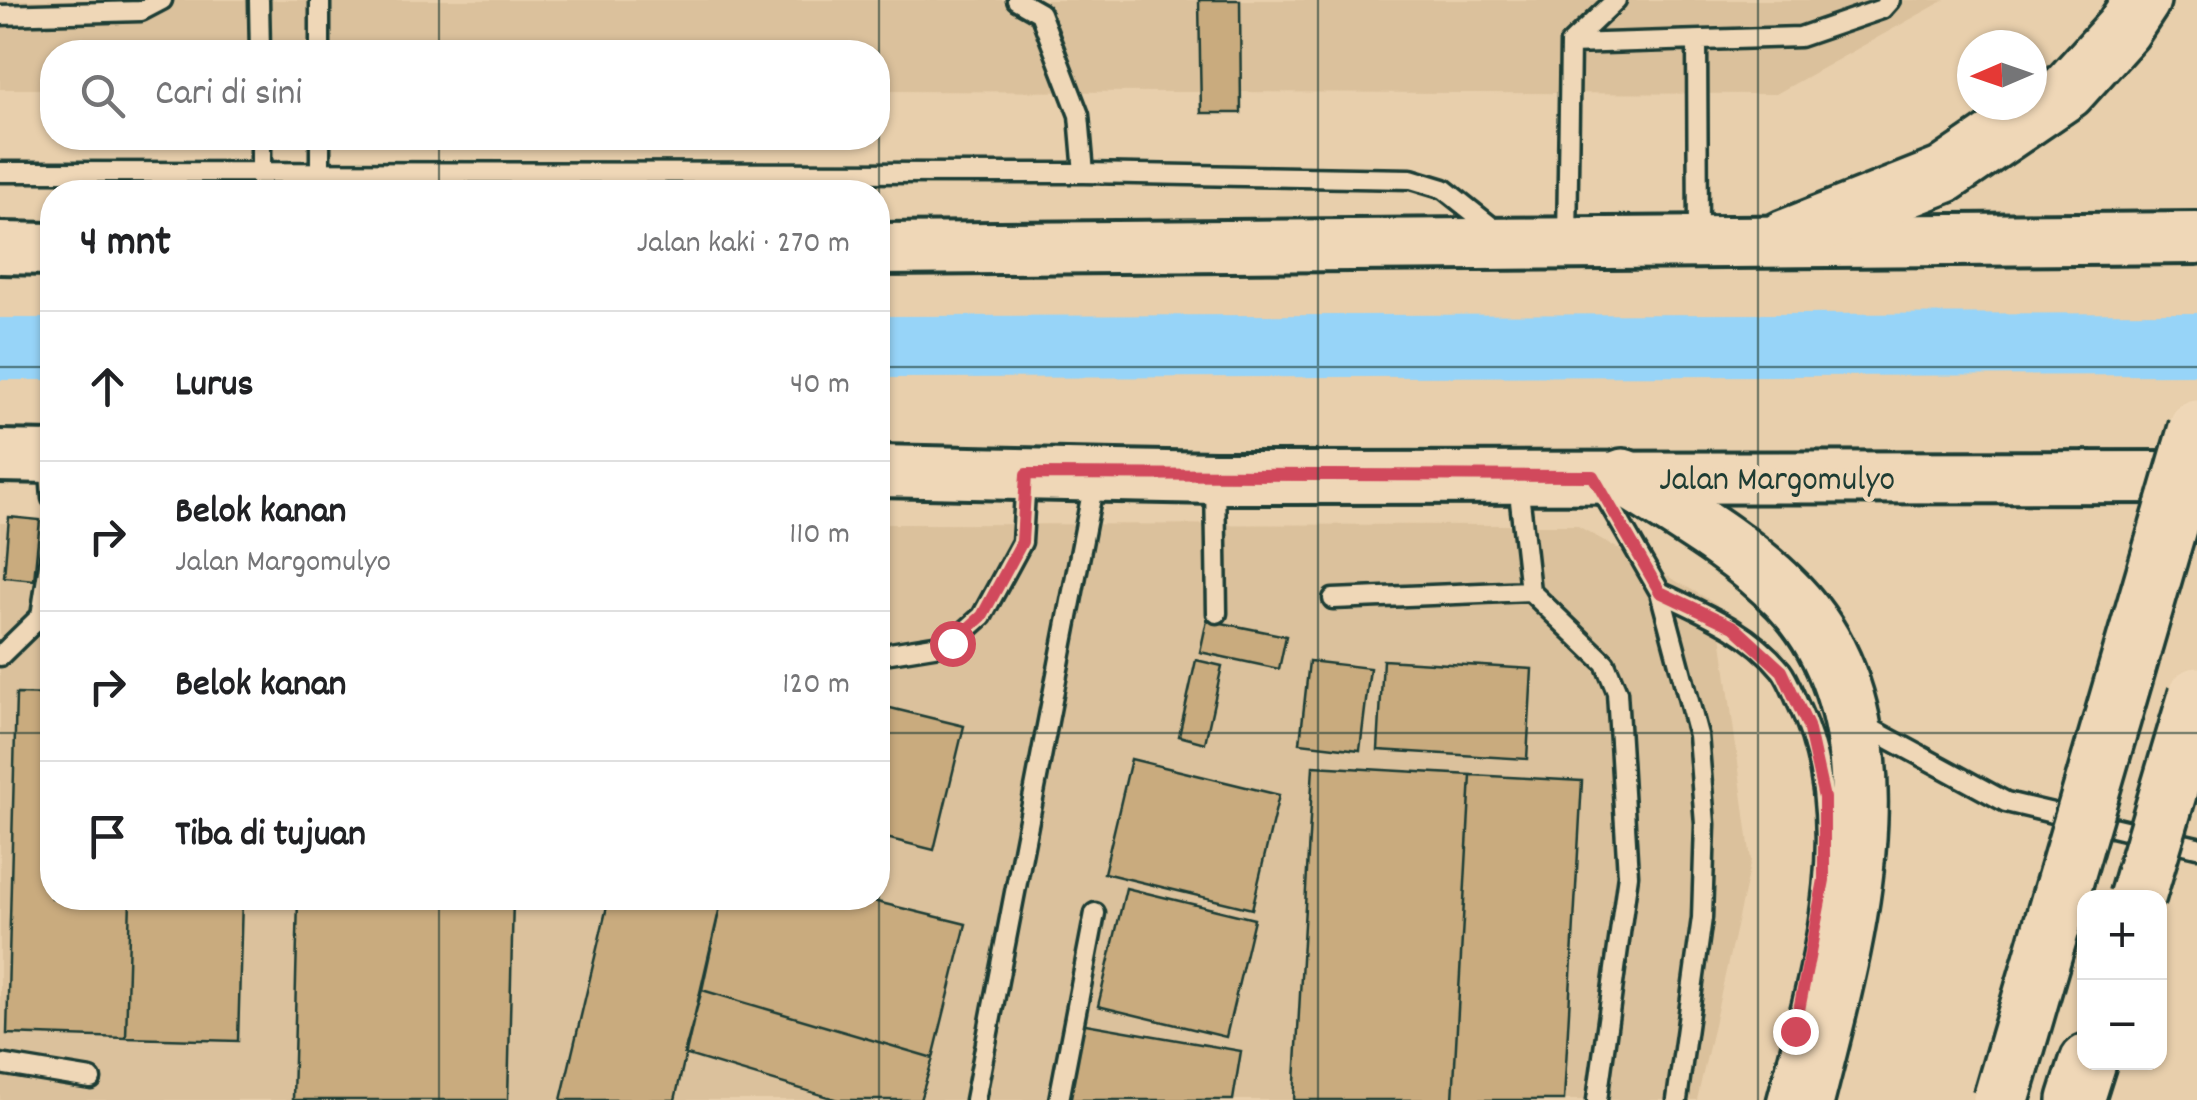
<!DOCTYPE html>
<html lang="id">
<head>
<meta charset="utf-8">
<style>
  body { margin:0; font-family:Dekko,sans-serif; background:#f2f2f2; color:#202124 }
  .controls { position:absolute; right:30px; bottom:30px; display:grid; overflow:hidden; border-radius:20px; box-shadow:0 2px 8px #0004 }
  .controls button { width:90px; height:90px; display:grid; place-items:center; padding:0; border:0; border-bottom:2px solid #e0e0e0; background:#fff; color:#202124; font:50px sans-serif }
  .compass { position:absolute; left:1957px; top:30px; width:90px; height:90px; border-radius:50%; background:#fff; box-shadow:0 2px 8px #0004; rotate:268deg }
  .stop { position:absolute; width:30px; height:30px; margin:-22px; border:8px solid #d1495b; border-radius:50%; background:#fff }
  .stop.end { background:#d1495b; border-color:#fff; box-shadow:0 2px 10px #0008 }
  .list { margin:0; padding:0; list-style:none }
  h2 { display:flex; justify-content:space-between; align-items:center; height:130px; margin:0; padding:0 40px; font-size:42px }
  h2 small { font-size:32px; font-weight:400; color:#757577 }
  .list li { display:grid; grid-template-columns:65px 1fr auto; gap:30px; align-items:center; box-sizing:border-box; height:150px; padding:0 40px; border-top:2px solid #e0e0e0 }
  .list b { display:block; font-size:38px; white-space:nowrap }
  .list p { margin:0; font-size:32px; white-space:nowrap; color:#757577 }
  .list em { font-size:32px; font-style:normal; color:#757577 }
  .icon { flex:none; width:55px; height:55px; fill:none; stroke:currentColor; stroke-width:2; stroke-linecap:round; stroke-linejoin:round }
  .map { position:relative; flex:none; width:2197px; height:1100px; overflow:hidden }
  .search { position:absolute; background:#fff; box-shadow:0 2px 8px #0004; left:40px; top:40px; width:850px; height:110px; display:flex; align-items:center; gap:25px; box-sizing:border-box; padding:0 35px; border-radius:40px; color:#757577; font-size:38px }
  .panel { position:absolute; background:#fff; box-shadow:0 2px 8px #0004; left:40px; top:180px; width:850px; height:730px; border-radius:40px }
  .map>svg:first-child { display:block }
</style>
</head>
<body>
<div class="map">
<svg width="2197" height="1100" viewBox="0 0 2197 1100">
  <rect width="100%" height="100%" fill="#e8cfac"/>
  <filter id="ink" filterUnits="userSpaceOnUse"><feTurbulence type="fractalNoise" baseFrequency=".01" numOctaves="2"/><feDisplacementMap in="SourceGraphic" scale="20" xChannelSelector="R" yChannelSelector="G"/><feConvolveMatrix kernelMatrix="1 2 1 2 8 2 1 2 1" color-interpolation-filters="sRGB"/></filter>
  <g filter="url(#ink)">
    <!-- built -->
    <path fill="#dbc19c" d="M 0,0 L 1945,0 L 1776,94 L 878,91 L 878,52 L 52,52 L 52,89 L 0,89 Z
      M 0,523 L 52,523 L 52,898 L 878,898 L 878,524 L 1576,525 L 1717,604 L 1751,860 L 1697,1100 L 0,1100 Z"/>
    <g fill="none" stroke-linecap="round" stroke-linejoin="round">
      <!-- river -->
      <path stroke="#97d4f8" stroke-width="62" d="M 878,347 L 2197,344
        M 0,349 L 52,349"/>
    </g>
    <!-- building -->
    <path fill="#c9ab7e" stroke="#1f3d34" stroke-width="2.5" d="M 1199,0 L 1240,0 L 1241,113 L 1201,113 Z
      M 9,517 L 40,520 L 34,580 L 4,577 Z
      M 1207,620 L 1286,636 L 1279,669 L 1200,652 Z
      M 1196,660 L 1222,666 L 1205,743 L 1179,736 Z
      M 1383,660 L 1532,669 L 1527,759 L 1378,750 Z
      M 1309,661 L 1370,668 L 1360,750 L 1300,743 Z
      M 16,694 L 52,695 L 52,898 L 130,898 L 126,1038 L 7,1034 Z
      M 878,705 L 964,726 L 934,850 L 878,836 Z
      M 1131,759 L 1279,795 L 1252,909 L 1104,873 Z
      M 1313,766 L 1471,775 L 1453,1100 L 1294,1100 Z
      M 1471,775 L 1582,781 L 1564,1100 L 1453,1100 Z
      M 1126,888 L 1254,919 L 1226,1037 L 1098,1006 Z
      M 130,898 L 242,898 L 238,1041 L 126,1038 Z
      M 298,898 L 513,898 L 508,1100 L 293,1100 Z
      M 609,898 L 722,898 L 675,1100 L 561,1100 Z
      M 722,898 L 861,898 L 966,924 L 933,1058 L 702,990 Z
      M 702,990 L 933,1058 L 920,1100 L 838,1100 L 684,1054 Z
      M 1074,1022 L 1241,1051 L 1233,1100 L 1060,1100 Z"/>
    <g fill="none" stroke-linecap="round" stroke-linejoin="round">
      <!-- service casing -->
      <g stroke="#1f3d34" stroke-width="25">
        <path id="service" d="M 259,0 L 260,52
          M 320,0 L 320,52
          M 1017,0 L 1040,13 L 1079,115 L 1084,173
          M 0,15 L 141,11 L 162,0
          M 1697,41 L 1698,240
          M 1570,44 L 1800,37 L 1882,9 L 1890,0
          M 261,138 L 261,192
          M 0,172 L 1084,173 L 1411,179 L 1444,189 L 1498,232
          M 320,192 L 320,138
          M 1567,240 L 1570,44 L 1616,0
          M 49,458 L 52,498
          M 1215,479 L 1217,613
          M 1518,483 L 1530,591 L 1605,663 L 1617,692 L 1628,875 L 1597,1100
          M 1598,484 L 1660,592 L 1698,735 L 1705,824 L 1702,918 L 1677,1100
          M 1660,592 C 1704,613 1749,631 1781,670 C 1788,679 1793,693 1798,704 C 1857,825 1809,977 1777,1100
          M 1333,599 L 1530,591
          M 878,655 L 952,643 L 982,616 L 1022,542 L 1026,477
          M 0,656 L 41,616 L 52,546
          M 1862,724 L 2006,802 L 2197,847
          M 0,1064 L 91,1079
          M 975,1100 L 1095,477
          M 1059,1100 L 1095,913"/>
      </g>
      <!-- secondary casing -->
      <g stroke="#1f3d34" stroke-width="58">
        <path id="secondary" d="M 0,248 L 52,249
          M 878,249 L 2197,238
          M 0,456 L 52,457
          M 878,471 L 1215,478 L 2197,477"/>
      </g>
      <!-- motorway casing -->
      <g stroke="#1f3d34" stroke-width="62">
        <path id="motorway" d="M 1785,238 L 1944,175 L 2067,91 L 2123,29 L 2142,0
          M 1623,477 C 1680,513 1741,547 1789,597 C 1912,726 1844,949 1806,1100
          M 2076,1100 L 2088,1062"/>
      </g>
      <!-- service -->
      <use href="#service" stroke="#efd7b7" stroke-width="18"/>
      <!-- secondary -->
      <use href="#secondary" stroke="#efd7b7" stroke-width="50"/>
      <!-- motorway -->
      <use href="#motorway" stroke="#efd7b7" stroke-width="55"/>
      <!-- motorway-bridge casing -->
      <g stroke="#1f3d34" stroke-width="62" stroke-linecap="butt">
        <path id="motorway-bridge" d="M 2137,898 L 2197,695
          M 2001,1100 L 2197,428"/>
      </g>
      <!-- motorway-bridge -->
      <use href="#motorway-bridge" stroke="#efd7b7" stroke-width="55"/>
    </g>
  </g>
  <g fill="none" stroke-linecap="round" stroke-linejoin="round" filter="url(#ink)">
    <!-- route -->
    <path stroke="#d1495b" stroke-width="12" d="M 952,643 L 982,616 L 1022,542 L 1026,474 L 1593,476 L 1660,592 L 1734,627 L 1782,671 L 1808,726 L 1824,798 L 1824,880 L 1795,1031"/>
  </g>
  <!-- grid -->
  <path fill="none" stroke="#1f3d34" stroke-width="2.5" stroke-opacity="0.55" d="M 439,0 L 439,52M 879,0 L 879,1100M 1318,0 L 1318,1100M 1758,0 L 1758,1100M 439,138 L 439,192M 0,367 L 52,367M 878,367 L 2197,367M 0,733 L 52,733M 878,733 L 2197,733M 439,898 L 439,1100"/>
  <g text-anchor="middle" stroke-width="10" stroke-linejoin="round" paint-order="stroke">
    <!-- street labels -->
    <g font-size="35" fill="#1f3d34" stroke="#efd7b7">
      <text x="1777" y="489">Jalan Margomulyo</text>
    </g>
  </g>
</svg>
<div class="controls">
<button>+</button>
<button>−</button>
</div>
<svg class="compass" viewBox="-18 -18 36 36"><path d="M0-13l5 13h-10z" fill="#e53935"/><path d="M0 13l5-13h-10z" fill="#757577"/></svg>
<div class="stop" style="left:952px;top:643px"></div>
<div class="stop end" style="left:1795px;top:1031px"></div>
<div class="search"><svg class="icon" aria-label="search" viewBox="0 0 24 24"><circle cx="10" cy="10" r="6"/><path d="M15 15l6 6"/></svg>Cari di sini</div>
<section class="panel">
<h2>4 mnt<small>Jalan kaki · 270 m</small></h2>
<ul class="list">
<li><svg class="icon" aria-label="ahead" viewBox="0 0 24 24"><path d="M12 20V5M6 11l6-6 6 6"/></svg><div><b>Lurus</b></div><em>40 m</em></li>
<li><svg class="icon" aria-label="right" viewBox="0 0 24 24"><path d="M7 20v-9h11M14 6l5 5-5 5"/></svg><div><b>Belok kanan</b><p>Jalan Margomulyo</p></div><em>110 m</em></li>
<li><svg class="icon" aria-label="right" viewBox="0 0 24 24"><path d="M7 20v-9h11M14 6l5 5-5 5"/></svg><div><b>Belok kanan</b></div><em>120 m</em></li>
<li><svg class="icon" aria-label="arrive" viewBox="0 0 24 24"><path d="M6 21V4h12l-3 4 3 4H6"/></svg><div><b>Tiba di tujuan</b></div></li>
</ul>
</section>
</div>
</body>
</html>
